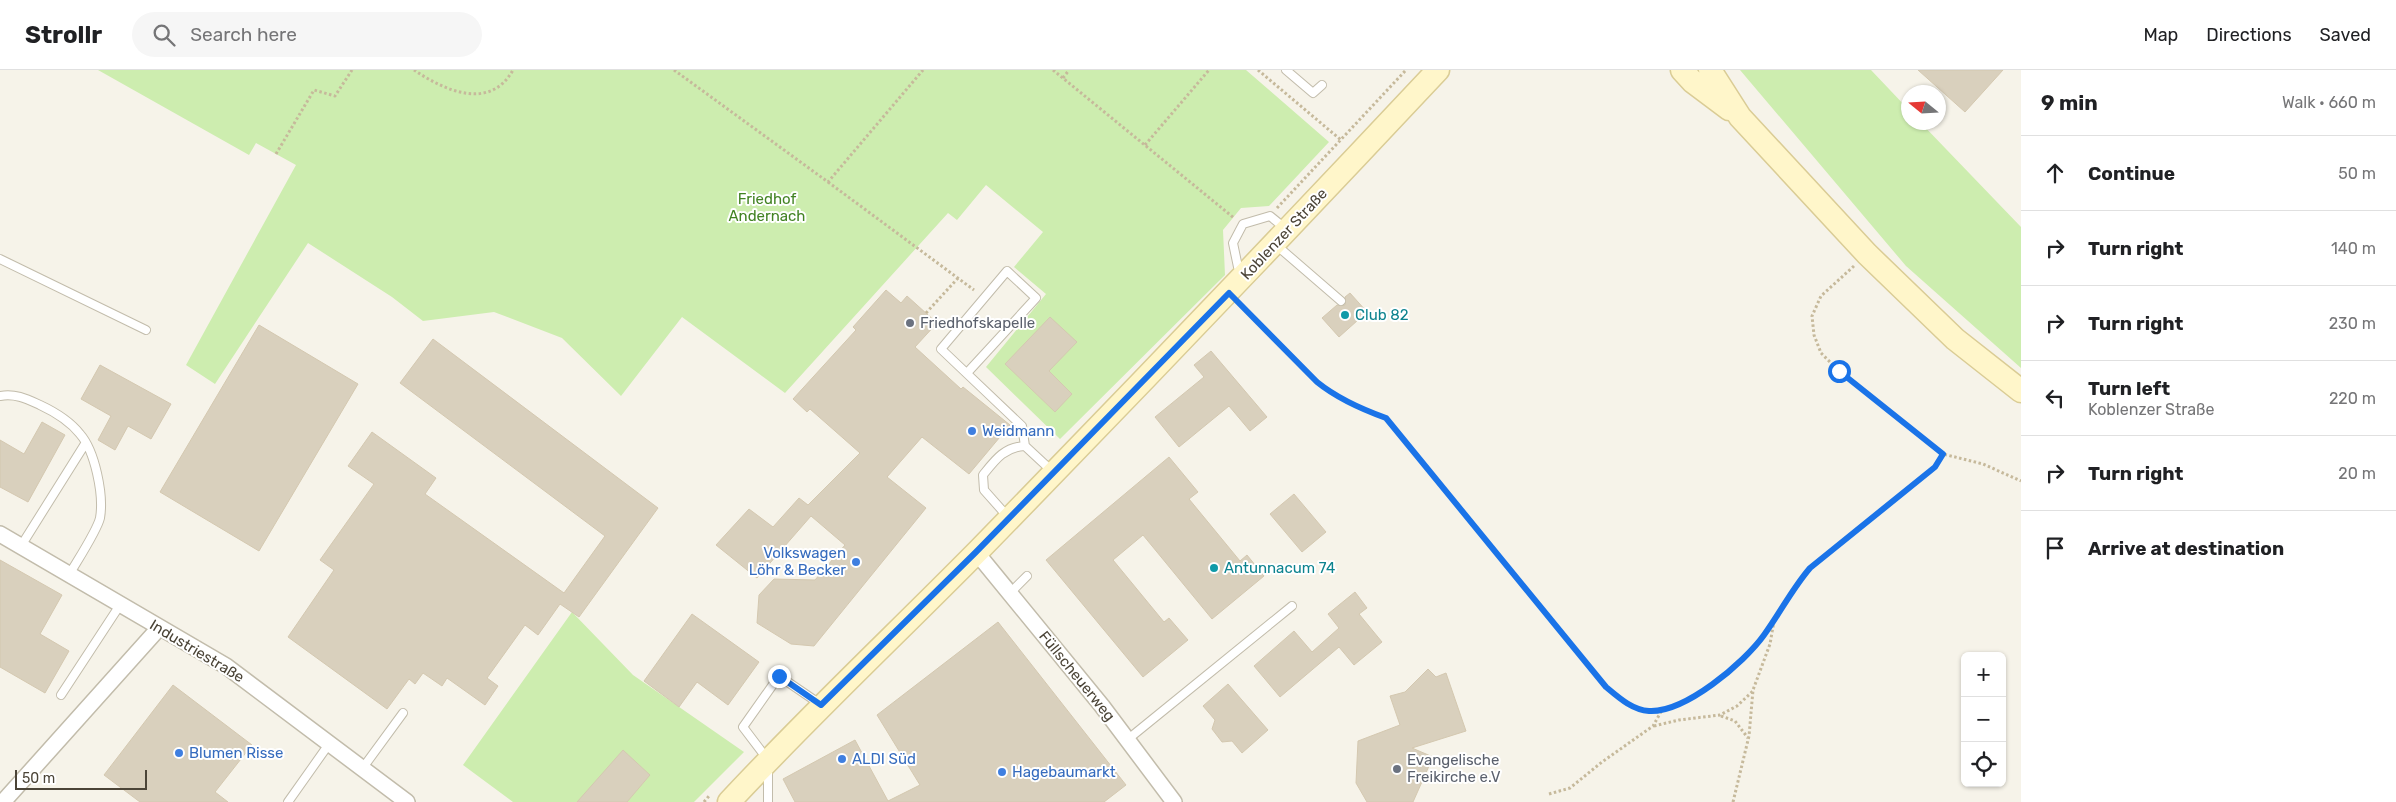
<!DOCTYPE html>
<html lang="en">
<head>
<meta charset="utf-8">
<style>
  body { margin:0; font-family:Rubik,sans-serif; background:#f6f6f6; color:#202124 }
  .controls { position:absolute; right:15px; bottom:15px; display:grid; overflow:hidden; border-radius:8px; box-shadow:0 1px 4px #0004 }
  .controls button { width:45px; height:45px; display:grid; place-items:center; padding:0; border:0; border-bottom:1px solid #e0e0e0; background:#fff; color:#202124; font:25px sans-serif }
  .compass { position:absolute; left:1901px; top:15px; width:45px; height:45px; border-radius:50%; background:#fff; box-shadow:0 1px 4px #0004; rotate:288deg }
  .scale { position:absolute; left:15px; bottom:12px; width:132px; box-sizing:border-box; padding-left:5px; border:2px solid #4b4437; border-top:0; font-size:14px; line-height:18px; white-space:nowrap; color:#4b4437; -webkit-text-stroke:4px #fff; paint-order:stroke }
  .stop { position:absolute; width:15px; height:15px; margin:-11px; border:4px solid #1a73e8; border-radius:50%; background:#fff }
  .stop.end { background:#1a73e8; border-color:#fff; box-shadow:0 1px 5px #0008 }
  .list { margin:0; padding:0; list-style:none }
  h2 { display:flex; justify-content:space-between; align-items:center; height:65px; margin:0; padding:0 20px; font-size:21px }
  h2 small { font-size:16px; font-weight:400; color:#757577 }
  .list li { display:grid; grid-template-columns:32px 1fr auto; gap:15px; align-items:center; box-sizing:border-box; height:75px; padding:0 20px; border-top:1px solid #e0e0e0 }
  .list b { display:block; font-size:19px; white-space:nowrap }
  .list p { margin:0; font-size:16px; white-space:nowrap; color:#757577 }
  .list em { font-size:16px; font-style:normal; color:#757577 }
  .icon { flex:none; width:28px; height:28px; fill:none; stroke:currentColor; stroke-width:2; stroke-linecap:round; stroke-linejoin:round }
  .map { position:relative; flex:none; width:2021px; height:732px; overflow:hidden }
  header { display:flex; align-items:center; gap:30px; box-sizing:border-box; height:70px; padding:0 25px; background:#fff; border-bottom:1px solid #e0e0e0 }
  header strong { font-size:24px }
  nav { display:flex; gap:28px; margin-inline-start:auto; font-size:18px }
  .search { width:350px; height:45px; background:#f6f6f6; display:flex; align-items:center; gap:12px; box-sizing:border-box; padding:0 18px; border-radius:28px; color:#757577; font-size:19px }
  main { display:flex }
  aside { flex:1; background:#fff }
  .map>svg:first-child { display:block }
</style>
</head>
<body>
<header>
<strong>Strollr</strong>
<div class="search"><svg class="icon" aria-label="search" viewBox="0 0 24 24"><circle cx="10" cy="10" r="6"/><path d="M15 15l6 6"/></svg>Search here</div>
<nav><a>Map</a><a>Directions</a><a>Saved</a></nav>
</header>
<main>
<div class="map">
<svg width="2021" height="732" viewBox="0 0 2021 732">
  <rect width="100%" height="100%" fill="#f6f3e9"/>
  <!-- green -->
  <path fill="#cdedaf" d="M 98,0 L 1246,0 L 1329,72 L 1269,136 L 1241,138 L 1223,160 L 1225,205 L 1060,369 L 986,297 L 1046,224 L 1014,197 L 1043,162 L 986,115 L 957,150 L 948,143 L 785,323 L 682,247 L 621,326 L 562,268 L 494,242 L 423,251 L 392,227 L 308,173 L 215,314 L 186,295 L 296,95 L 256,73 L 249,85 Z
    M 1740,0 L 1871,0 L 1908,39 L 1908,52 L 1921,53 L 2021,157 L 2021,298 L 1906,196 Z
    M 572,542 L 633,605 L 744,682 L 694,732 L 513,732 L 463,695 Z"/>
  <!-- building -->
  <path fill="#d9d0bd" stroke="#d4c8b0" d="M 1918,0 L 2003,0 L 1965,42 Z
    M 886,220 L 901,233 L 907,226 L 937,253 L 915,277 L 961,319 L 963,317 L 1010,355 L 969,404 L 922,367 L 887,407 L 926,438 L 814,576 L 791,574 L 757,553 L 759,525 L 774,509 L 815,510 L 845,475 L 811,446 L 757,508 L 716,475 L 749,439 L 773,457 L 799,428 L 808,435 L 860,383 L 810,339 L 807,342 L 793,329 L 856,260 L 853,257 Z
    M 1350,223 L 1367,242 L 1339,267 L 1322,248 L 1337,235 L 1345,235 L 1345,227 Z
    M 1050,247 L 1077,272 L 1049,301 L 1072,324 L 1055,342 L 1005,294 Z
    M 259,255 L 358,314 L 259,481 L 160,422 Z
    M 433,269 L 658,438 L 579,547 L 560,534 L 538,565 L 525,555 L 487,608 L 498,616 L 485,635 L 447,608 L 442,616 L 423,603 L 415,614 L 409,609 L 387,639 L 288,567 L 334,500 L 320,490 L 374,414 L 348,396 L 372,362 L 436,408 L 425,424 L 564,523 L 605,466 L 400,313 Z
    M 1211,281 L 1267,347 L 1250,361 L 1229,336 L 1179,377 L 1155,347 L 1204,307 L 1194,295 Z
    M 100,295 L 171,334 L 151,369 L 128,356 L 115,380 L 98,370 L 111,346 L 81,329 Z
    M 42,352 L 65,365 L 28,432 L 0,417 L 0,370 L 24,384 Z
    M 1169,387 L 1198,422 L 1189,429 L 1240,491 L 1247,485 L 1264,506 L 1212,549 L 1143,465 L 1113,490 L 1164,552 L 1169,548 L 1188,570 L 1143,607 L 1046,490 Z
    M 1294,424 L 1326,462 L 1302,482 L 1270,444 Z
    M 0,490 L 62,525 L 40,564 L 69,581 L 45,623 L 0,597 Z
    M 1355,522 L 1367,538 L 1359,544 L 1382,572 L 1354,595 L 1339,577 L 1280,627 L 1254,596 L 1294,561 L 1312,582 L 1339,558 L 1328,544 Z
    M 692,544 L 759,592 L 728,635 L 697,612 L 679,637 L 644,611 Z
    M 998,552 L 1126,715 L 1104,732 L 795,732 L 783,709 L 855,670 L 888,731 L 920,715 L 877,645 Z
    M 1428,599 L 1436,607 L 1446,603 L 1466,661 L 1412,678 L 1433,687 L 1413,732 L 1367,732 L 1356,713 L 1358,671 L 1400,655 L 1390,626 L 1405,622 Z
    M 1228,614 L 1268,660 L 1242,683 L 1232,671 L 1222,672 L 1212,659 L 1215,650 L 1203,636 Z
    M 173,615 L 252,675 L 215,722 L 228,732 L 140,732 L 104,705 Z
    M 623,680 L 650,705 L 627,732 L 577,732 Z"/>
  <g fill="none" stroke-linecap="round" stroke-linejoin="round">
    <!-- lane casing -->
    <g stroke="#c2bcab" stroke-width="10">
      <path id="lane" d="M 1286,0 L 1313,23 L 1322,15
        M 1275,174 L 1341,231
        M 0,189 L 146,260
        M 1243,203 L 1238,197 L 1233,173 L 1243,154 L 1270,146 L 1286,159
        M 967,303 L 1036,228 L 1007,201 L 941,279 L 1022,356 L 1025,376 L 1053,402
        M 0,326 C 15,323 27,329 40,335 C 55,342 69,350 80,364 C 95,381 104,425 100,448 C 97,461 77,491 69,505
        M 1008,447 L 984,420 L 983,405 C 995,390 1004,377 1025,376
        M 21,476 L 85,374
        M 1010,523 L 1027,506
        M 61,625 L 120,535
        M 1127,670 L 1292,536
        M 362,699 L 403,643
        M 288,732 L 329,674
        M 768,732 L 768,690 L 743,657 L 779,606 L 820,634"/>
    </g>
    <!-- street casing -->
    <g stroke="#c2bcab" stroke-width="18">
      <path id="street" d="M 0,464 L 226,596 L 407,732
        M 976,482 L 1102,636 L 1174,732
        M 3,732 L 159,558"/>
    </g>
    <!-- secondary casing -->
    <g stroke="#dacc95" stroke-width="25">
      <path id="secondary" d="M 1682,0 L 1693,12 L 1729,39
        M 1710,0 L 1740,47 L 1867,184 L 1955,269 L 2021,321
        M 729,732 C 809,646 895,565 978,481 C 1133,322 1286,162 1438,0"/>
    </g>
    <!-- path -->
    <path stroke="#c6b99b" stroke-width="3" stroke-dasharray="2.5 2.5" stroke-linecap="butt" d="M 414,0 C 445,21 490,41 513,0
      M 674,0 L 828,112 L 923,0
      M 1053,0 L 1234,148
      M 1258,0 L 1341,70
      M 1063,8 L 1069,0
      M 1145,75 L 1209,0
      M 276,84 L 314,20 L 335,26 L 352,0
      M 828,112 L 974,220
      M 1277,138 L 1406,0
      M 1854,196 L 1821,226 L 1812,246 L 1814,265 L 1821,283 L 1839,301 L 1943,384 L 1983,394 L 2021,411
      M 1242,236 L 1317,312 L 1333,324 L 1359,338 L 1386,348 L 1606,617 C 1618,627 1632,640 1649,641 C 1685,643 1744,592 1764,565 C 1780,543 1792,519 1810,498 L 1935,397 L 1943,384
      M 926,243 L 959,207
      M 1721,646 L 1735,651 L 1748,668
      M 1654,656 L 1679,650 L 1720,645 L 1737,636 L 1753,621
      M 1549,724 L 1570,718 L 1602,692 L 1653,656 L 1662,640
      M 704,732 L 709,726
      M 1733,732 L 1749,666 L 1753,620 L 1770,574 L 1774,551"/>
    <!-- lane -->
    <use href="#lane" stroke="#fff" stroke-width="8"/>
    <!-- street -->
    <use href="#street" stroke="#fff" stroke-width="15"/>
    <!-- secondary -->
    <use href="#secondary" stroke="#fff6ca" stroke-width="22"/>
  </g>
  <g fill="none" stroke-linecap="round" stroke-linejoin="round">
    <!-- route -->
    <path stroke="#1a73e8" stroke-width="6" d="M 779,606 L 821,635 L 976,482 L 1229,223 L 1317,312 C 1338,329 1361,339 1386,348 L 1606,617 C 1618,627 1632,640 1649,641 C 1685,643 1744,593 1764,565 C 1780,543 1792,519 1810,498 L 1935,397 L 1943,384 L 1839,301"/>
  </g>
  <!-- markers -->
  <g fill="#0f9aa8" stroke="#fff" stroke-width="2">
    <circle cx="1345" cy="245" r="5"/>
    <circle cx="1214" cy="498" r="5"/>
  </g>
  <g fill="#6b7280" stroke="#fff" stroke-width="2">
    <circle cx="910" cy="253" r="5"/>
    <circle cx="1397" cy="699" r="5"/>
  </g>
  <g fill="#3f7fe0" stroke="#fff" stroke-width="2">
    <circle cx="972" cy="361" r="5"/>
    <circle cx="856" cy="492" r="5"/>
    <circle cx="179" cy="683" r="5"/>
    <circle cx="842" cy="689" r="5"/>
    <circle cx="1002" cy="702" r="5"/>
  </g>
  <g text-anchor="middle" stroke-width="4" stroke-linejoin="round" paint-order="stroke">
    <!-- park labels -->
    <g font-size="15" fill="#428323" stroke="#fff">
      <text x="767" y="134">Friedhof<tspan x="767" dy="17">Andernach</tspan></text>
    </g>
    <!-- street labels -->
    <g font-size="15" fill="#4b4437" stroke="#fff">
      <text transform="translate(1284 164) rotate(-47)" y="5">Koblenzer Straße</text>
      <text transform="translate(197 581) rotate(31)" y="5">Industriestraße</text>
      <text transform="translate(1077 606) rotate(51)" y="5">Füllscheuerweg</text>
    </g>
    <!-- culture labels -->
    <g font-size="15" fill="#0d838f" stroke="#fff" text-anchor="start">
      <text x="1355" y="250">Club 82</text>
      <text x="1224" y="503">Antunnacum 74</text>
    </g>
    <!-- worship labels -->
    <g font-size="15" fill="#5b616d" stroke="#fff" text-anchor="start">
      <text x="920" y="258">Friedhofskapelle</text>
      <text x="1407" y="695">Evangelische<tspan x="1407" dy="17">Freikirche e.V</tspan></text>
    </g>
    <!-- shop labels -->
    <g font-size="15" fill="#366cbe" stroke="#fff" text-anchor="start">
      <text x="982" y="366">Weidmann</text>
      <text x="846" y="488" text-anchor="end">Volkswagen<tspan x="846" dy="17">Löhr &amp; Becker</tspan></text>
      <text x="189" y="688">Blumen Risse</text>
      <text x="852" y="694">ALDI Süd</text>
      <text x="1012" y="707">Hagebaumarkt</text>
    </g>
  </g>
</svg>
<div class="controls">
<button>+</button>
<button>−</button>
<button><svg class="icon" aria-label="locate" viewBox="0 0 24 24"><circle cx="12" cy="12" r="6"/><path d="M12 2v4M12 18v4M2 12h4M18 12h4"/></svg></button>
</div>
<svg class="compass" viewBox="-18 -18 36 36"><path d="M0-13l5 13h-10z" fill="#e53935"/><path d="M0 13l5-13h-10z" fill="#757577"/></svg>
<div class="scale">50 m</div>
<div class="stop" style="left:1839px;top:301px"></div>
<div class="stop end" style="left:779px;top:606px"></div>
</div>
<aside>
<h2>9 min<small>Walk · 660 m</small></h2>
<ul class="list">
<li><svg class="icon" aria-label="ahead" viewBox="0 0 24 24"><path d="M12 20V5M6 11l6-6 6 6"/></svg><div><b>Continue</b></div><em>50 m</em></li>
<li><svg class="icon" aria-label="right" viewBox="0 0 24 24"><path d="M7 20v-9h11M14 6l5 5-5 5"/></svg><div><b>Turn right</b></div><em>140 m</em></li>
<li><svg class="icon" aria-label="right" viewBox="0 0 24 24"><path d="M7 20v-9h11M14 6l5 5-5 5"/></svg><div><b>Turn right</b></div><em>230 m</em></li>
<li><svg class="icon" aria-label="left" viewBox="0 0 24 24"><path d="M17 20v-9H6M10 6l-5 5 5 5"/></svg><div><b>Turn left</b><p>Koblenzer Straße</p></div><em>220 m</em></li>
<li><svg class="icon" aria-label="right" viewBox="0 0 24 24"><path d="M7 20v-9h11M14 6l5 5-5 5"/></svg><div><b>Turn right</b></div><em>20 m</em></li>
<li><svg class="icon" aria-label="arrive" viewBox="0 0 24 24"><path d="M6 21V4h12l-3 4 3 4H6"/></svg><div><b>Arrive at destination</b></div></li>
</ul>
</aside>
</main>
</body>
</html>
